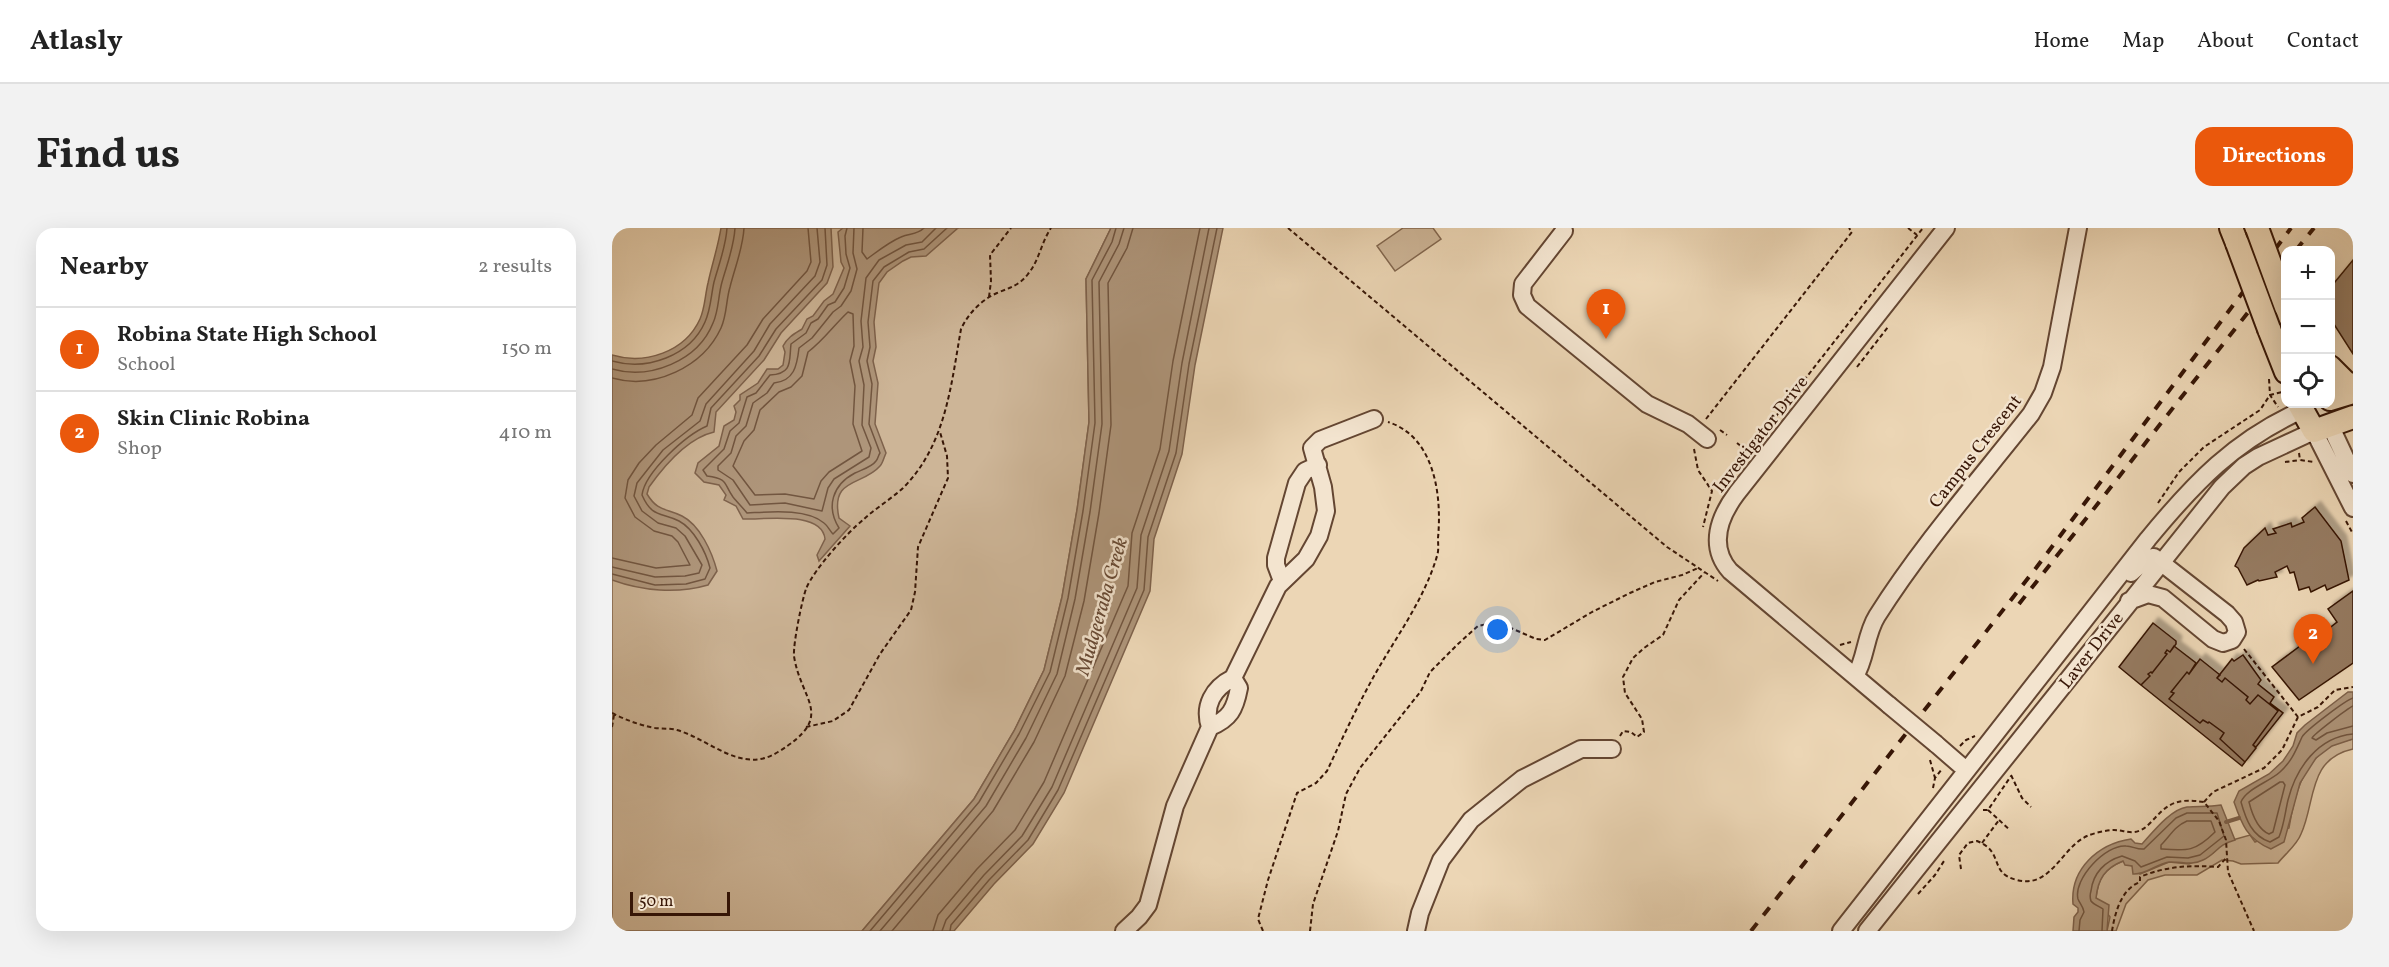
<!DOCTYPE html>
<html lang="en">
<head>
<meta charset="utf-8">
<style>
  body { margin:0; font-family:Vollkorn,serif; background:#f2f2f2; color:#222 }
  .controls { position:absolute; right:18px; top:18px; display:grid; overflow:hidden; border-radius:12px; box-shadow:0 6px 24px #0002 }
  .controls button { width:54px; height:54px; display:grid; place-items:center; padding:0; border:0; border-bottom:2px solid #e0e0e0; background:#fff; color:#222; font:30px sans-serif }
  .scale { position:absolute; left:18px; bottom:15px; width:100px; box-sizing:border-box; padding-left:6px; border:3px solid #371606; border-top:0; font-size:16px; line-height:21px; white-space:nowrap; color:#371606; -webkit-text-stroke:4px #f3e4cf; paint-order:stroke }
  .you { position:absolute; left:886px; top:402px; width:21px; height:21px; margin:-15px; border:4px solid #fff; border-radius:50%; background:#1a73e8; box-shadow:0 0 0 9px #1a73e833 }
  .badge { display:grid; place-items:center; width:39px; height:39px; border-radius:50%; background:#ea580c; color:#fff; font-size:20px; font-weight:700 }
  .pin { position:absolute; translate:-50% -50px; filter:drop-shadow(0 2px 3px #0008) }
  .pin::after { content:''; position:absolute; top:32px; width:21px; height:18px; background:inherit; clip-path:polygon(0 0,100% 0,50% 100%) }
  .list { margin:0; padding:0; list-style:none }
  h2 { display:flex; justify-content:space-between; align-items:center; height:78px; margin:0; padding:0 24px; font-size:26px }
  h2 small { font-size:20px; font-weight:400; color:#767676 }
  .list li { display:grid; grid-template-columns:39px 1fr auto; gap:18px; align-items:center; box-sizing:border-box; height:84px; padding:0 24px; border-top:2px solid #e0e0e0 }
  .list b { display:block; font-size:22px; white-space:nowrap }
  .list p { margin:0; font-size:20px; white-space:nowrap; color:#767676 }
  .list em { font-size:20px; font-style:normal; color:#767676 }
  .icon { flex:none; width:33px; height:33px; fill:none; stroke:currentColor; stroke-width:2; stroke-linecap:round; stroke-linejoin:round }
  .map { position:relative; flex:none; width:1741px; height:703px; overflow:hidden; border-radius:18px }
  header { display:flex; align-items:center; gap:36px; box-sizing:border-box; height:84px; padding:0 30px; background:#fff; border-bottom:2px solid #e0e0e0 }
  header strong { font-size:28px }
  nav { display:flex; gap:33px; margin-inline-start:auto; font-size:21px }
  .intro { display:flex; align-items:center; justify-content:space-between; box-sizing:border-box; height:144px; padding:0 36px }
  h1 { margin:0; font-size:42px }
  .button { padding:15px 27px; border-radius:18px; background:#ea580c; color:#fff; font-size:21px; font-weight:700 }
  main { display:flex; gap:36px; padding:0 36px }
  aside { flex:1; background:#fff; border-radius:18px; box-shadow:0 6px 24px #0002 }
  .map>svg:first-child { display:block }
</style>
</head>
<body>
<header>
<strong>Atlasly</strong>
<nav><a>Home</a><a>Map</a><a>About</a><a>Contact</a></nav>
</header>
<div class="intro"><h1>Find us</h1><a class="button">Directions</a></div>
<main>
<aside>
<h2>Nearby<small>2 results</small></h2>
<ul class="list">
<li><span class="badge">1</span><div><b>Robina State High School</b><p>School</p></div><em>150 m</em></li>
<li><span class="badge">2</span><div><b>Skin Clinic Robina</b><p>Shop</p></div><em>410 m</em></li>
</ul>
</aside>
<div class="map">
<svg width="1741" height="703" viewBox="0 0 1741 703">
  <defs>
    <filter id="shadow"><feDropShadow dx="5.5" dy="-5.5" stdDeviation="1.5" flood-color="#0004"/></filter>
  </defs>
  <rect width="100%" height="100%" fill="#ecd6b5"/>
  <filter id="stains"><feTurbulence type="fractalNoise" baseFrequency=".00333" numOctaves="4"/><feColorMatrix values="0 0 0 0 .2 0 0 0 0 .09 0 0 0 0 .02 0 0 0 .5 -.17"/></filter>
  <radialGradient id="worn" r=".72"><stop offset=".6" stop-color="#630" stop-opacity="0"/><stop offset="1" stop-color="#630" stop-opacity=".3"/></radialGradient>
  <!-- green -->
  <path fill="#cdb597" stroke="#82664e" stroke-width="1.5" d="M 171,0 L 499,0 L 474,51 L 477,194 L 465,282 L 450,369 L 432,442 L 402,503 L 362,571 L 250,703 L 0,703 L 0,172 L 62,156 Z
    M 791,0 L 821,0 L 829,11 L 783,43 L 765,18 Z
    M 1741,511 L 1741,521 C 1695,531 1704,574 1689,606 C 1685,617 1673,626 1666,635 L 1629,636 L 1621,633 L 1610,632 L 1585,647 L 1553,647 L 1536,652 L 1514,676 L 1504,703 L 1495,703 L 1498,689 L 1484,670 C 1486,650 1492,641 1511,633 L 1520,638 L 1528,646 L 1557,634 L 1577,636 L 1601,625 L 1610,615 L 1638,607 L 1643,614 L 1677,600 C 1682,569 1690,535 1719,518 C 1725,515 1734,513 1741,511 Z"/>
  <!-- water -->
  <path fill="#ae957a" stroke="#7e624c" stroke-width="1.5" d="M 109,0 L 219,0 L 221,39 L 215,55 L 169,105 L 152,132 L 104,184 L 102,204 C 76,210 52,238 37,259 L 35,266 C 46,284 54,280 70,288 C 88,297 100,324 105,343 L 96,357 C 65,366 30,363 0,352 L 0,127 C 33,137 73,124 88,91 C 93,80 93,67 96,55 C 100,36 106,19 109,0 Z
    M 231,0 L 346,0 L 314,28 L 299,29 L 291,33 L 275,44 L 267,55 L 262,94 L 264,119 L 261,133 L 266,155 L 263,196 L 274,225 C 272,229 271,235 268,238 C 251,258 218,249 227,290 L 238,298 L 207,333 L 205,327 L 213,311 C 210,282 151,292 131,291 L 124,278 L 112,272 L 114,267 L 107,257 L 92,254 L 83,245 L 86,235 L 107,218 L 112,198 L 122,192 L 124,184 L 122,178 L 128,172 L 128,167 L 146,155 L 155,141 L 166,141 L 171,137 L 173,124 L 171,118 C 176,109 182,106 190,101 L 195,91 L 201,88 L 212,73 L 221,66 L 232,40 L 229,34 L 226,4 Z
    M 499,0 L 611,0 L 583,137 L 570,226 L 542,311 L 538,363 L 452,565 L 421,616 L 382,656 L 342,703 L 250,703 L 362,571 L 402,503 L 432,442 L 450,369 L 465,282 L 477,194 L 474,51 Z
    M 1736,464 L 1741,464 L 1741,511 L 1720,518 L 1704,530 L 1688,555 L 1672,614 L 1659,621 C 1635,611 1630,597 1622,574 L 1627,563 L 1657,546 L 1671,533 L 1681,518 L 1685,505 L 1693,497 Z
    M 1609,577 L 1623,612 C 1605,617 1604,626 1591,632 C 1579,638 1569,633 1557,634 C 1544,636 1534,647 1521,646 L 1520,638 L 1513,637 L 1511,633 C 1493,640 1486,651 1484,670 L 1497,677 L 1495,703 L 1461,703 L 1462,689 L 1466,684 L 1466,680 L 1461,676 C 1458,641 1486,616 1519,611 L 1523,615 L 1530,616 C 1541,604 1559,581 1575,579 C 1587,578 1596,579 1609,577 Z"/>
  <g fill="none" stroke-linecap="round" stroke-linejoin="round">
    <!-- shore -->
    <path stroke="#725640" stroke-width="1.5" d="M 235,0 L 233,8 L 234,26 L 238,40 L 232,60 L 223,74 L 216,77 L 206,91 L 199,95 L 194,105 L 179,116 C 177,133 181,146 158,147 L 144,165 L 135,169 L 127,195 L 118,203 L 112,221 L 91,242 L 95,248 C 117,251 111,255 121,269 C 125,274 131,280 135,285 C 157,284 194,280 212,295 C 216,298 218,303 221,306 L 227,300 C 214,279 220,257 243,245 C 249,242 260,239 264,233 C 266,231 266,228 268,225 L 257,196 L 260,156 L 255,133 L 258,119 L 256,94 L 261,53 L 272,39 L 297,24 L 312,21 L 335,0
      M 242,0 L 241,25 L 245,41 L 239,63 L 229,78 L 221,84 L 200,110 L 187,120 C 185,138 182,153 162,155 L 155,165 L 141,175 L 134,198 L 124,208 L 119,225 L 106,238 L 106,242 L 121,252 L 138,277 L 173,275 L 210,283 L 216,260 L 222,251 L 257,229 L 259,220 L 250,197 L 252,157 L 247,133 L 251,119 L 249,93 L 254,50 L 267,32 L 294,17 L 310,14 L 324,0
      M 251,0 L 250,24 L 255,31 C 266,23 277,14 289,9 C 298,5 305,7 312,0
      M 236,84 L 241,86 L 242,118 L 238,133 L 243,158 L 241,196 L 250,223 L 217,244 L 209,253 L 202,271 L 173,266 L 143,267 L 121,238 L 132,213 L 142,202 L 148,182 L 167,164 L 179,159 L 190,148 L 196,124 C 211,113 222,97 236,84 Z
      M 0,133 C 35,143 78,128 93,94 C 99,81 99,67 102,54 C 107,36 114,18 115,0
      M 0,141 C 38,152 86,133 101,95 C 107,82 106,68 110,54 C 115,36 122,19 123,0
      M 0,150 C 42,162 91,139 109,100 C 115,87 114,72 118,59 C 123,39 131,20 132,0
      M 0,330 L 44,340 L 78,337 L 66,314 L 60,308 L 42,303 L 23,289 L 13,270 L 16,252 L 27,235 L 44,217 L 80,187 L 86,170 L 135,117 L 151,91 L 195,43 L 199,34 L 196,0
      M 0,339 L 43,349 L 73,348 L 87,345 L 90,337 L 73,308 L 64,300 L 46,295 L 30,283 L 22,268 L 25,255 L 51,222 L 88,193 L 94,176 L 142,123 L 158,96 L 203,48 L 208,34 L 205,0
      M 0,346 L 43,357 L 74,356 L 93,351 L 98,340 C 94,324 82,301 67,293 C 49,284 40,290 30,267 C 33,244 74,207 95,198 L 99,180 L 147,128 L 164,101 L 210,52 L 215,37 L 213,0
      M 1741,470 C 1734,472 1694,502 1690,509 C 1684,522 1680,533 1668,544 C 1657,554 1634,561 1629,574 C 1634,592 1640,608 1658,614 L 1667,609 C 1672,597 1673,585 1676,572 C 1684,540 1706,509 1741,506
      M 1741,478 C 1735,481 1702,506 1700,510 L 1704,512 L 1715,505 L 1741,498
      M 1668,554 L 1671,554 L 1673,557 L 1661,604 L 1657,606 C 1645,601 1640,586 1637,574 Z
      M 1575,593 L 1599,593 L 1603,604 C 1583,624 1575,623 1549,621 L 1549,617 C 1558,608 1563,598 1575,593 Z
      M 258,703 L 367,574 L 407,506 L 438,444 L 456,370 L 471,283 L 483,195 L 480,52 L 500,14 L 504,0
      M 268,703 L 374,578 L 414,510 L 445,446 L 463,371 L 478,284 L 490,196 L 487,54 L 507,16 L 512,0
      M 280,703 L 381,583 L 422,514 L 453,448 L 472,373 L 487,285 L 499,197 L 496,55 L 515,20 L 521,0
      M 321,703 L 326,687 L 365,641 L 403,602 L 432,554 L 516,358 L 520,305 L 548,221 L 561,133 L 588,0
      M 330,703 L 334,692 L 372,647 L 410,608 L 440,559 L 525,360 L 529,307 L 557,223 L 570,135 L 597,0
      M 338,703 L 339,697 L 377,652 L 416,612 L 446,562 L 532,362 L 536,309 L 564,225 L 577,136 L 605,0
      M 1467,703 L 1468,692 L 1472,684 C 1471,678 1468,676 1466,671 C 1461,651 1494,616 1514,618 C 1521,618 1525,622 1532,621 L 1564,590 L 1575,585 L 1605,585 L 1612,608 L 1588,627 L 1576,630 L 1555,629 L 1529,639 L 1523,633 L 1510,628 C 1493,633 1481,645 1479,663 C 1478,666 1478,670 1479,673 C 1481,676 1488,679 1491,681 L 1490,703"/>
    <!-- stream -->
    <path stroke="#7e624c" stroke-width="4" d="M 1614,594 L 1627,590"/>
  </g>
  <!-- building -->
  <path fill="#957a61" stroke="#371606" stroke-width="1.5" filter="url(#shadow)" d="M 1741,32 L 1741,126 L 1718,90 L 1718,60 Z
    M 1703,279 L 1729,313 L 1737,352 L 1715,362 L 1713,357 L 1699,364 L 1697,359 L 1687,362 L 1682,344 L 1678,345 L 1675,338 L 1663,344 L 1665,349 L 1647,353 L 1646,352 L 1635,357 L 1626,340 L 1623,338 L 1632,320 L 1653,300 L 1656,307 L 1664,305 L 1661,301 L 1679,295 L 1680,299 L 1692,294 L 1690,290 Z
    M 1741,363 L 1741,435 L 1687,472 L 1660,439 L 1708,403 L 1710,406 L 1725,394 L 1716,381 Z
    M 1541,395 L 1564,413 L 1564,416 L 1558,424 L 1555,422 L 1553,425 L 1555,426 L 1540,445 L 1539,444 L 1536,446 L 1538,448 L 1529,457 L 1507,439 Z
    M 1562,418 L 1584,435 L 1577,446 L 1575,444 L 1559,464 L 1562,465 L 1557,471 L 1588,495 L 1591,492 L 1596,495 L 1597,494 L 1612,505 L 1608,511 L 1633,534 L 1630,538 L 1529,457 L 1538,448 L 1536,446 L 1539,444 L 1540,445 L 1555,426 L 1553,425 L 1555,422 L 1558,424 Z
    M 1631,427 L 1649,452 L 1646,456 L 1662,469 L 1658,475 L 1671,485 L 1644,519 L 1641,517 L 1666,483 L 1646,467 L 1638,476 L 1634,472 L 1636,469 L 1613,450 L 1610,454 L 1605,450 L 1620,431 L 1622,433 Z
    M 1588,431 L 1608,447 L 1605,450 L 1610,454 L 1613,450 L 1636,469 L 1634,472 L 1638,476 L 1646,467 L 1666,483 L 1641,517 L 1644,520 L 1633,534 L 1608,511 L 1612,505 L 1597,494 L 1596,495 L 1591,492 L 1588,495 L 1557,471 L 1562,465 L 1559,464 L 1575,444 L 1577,446 Z"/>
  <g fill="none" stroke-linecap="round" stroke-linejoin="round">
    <!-- minor casing -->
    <g stroke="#644632" stroke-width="20">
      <path id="minor" d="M 952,3 L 911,56 L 910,67 L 915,78 L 1035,176 L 1076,196 L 1095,211
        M 1718,197 L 1741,246
        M 670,353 L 664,337 L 664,330 L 685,255 L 693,243 L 706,237
        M 1517,373 L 1536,366 L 1551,370 L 1601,411 L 1611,415 L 1620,412 L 1625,404 L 1622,394 L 1615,386 L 1542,329 L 1536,330 L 1519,345
        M 1243,448 C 1254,432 1253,407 1265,388 C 1310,317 1367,252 1419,186 L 1431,165 L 1440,139 L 1466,0
        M 1277,477 L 1118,343 C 1096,318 1107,289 1125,265 L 1334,0
        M 598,499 C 618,491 623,481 627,460 L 621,450
        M 1324,516 L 1354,542
        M 512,703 L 527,689 L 536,677 L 563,578 L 598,499 C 591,478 601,460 621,450 L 666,358 L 694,331 L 707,308 L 714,283 L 711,259 L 700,220 L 708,212 L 762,191
        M 804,703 L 808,685 L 829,632 L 859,592 L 910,551 L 969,521 L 1000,521
        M 1229,703 L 1536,311 C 1582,255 1623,212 1690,182
        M 1255,703 L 1610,259 L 1632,238 L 1646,229 L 1702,203 L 1741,280"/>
    </g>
    <!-- major casing -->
    <g stroke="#371606" stroke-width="26">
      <path id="major" d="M 1619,0 L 1625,15
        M 1657,101 L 1674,144
        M 1718,139 L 1733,154 L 1741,158
        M 1718,171 L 1741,164
        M 1687,176 L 1702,203 L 1741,189"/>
    </g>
    <!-- path -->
    <path stroke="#371606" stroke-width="2" stroke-dasharray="4.5 3" stroke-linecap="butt" d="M 676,0 L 1055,319 L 1106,353
      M 1296,0 L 1305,7
      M 377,69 L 379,53 L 378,27 L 399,0
      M 1245,139 L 1276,99
      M 1657,151 L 1658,167 L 1666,179
      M 1094,191 L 1240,4 L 1237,0
      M 1108,202 L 1115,207
      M 1125,215 L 1136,224 L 1311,0
      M 1082,221 L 1086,242 L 1100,263 L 1091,299
      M 1687,225 L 1688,232 L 1702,234
      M 1673,234 L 1688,232
      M 1546,275 L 1567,244 L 1592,219 L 1648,182 L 1658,167 L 1674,163
      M 1734,293 L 1741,306
      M 1228,417 L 1239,414
      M 1632,421 L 1686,489
      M 0,485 C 14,492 27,497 43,500 C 50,501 58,500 65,502 C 99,512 130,547 166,524 C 225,488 189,474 182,428 C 181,416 190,372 194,361 C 202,341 235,305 252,291 C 264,280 279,271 291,260 C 334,217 339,157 349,101 C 356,86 369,72 385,65 C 397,60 408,57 416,46 C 427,33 429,15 439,0
      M 0,499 L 2,487
      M 194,499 L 221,493 L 237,482 L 268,426 L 299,382 L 303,364 L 306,319 L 336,250 L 335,228 L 328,204
      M 1008,508 L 1011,503 L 1019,504 L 1025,509 L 1032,504 L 1030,491 L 1013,465 L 1011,449 L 1021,430 L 1032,420 L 1051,407 L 1067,372 L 1092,345
      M 1348,518 L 1354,512 L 1363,508
      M 1318,532 L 1323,550
      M 1399,547 L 1410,570 L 1419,579
      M 1321,560 L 1323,550 L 1330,541
      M 1592,574 L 1601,564 L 1652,540 L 1670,522 L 1686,489 L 1706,479 L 1723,462 L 1741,459
      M 1371,582 L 1376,582 L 1399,548
      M 1376,582 L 1398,602
      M 1370,615 L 1387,592
      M 1349,641 L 1347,627 L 1356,615 L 1365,613 C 1393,624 1376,645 1405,652 C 1439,661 1449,620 1475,608 C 1482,605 1495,602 1502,602 C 1512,602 1519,607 1529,602 C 1534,600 1539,594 1543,590 C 1559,572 1570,571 1592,574 L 1607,593 L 1614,612 L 1616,644 L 1642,703
      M 1306,666 L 1323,647 L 1332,633
      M 651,703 L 646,691 L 656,652 L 685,565 L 704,555 L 715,543 C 731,509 747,474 766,441 C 787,405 813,369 825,328 C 827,322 826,316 826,310 C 830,268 823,209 776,194
      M 698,703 L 701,676 L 726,603 L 734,566 L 748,540 L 809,463 L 818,444 L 846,416 L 866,398 L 885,394 L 924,411 L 933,412 L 980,384 L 1018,365 L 1043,354 L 1070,347 L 1086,340
      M 1500,703 C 1503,685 1509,661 1528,654 L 1528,649 C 1554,638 1578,637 1606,639 L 1615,629"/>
    <!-- minor -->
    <use href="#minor" stroke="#f3e4cf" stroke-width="16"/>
    <!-- major -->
    <use href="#major" stroke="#ecd6b5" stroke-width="22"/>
    <!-- rail -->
    <path stroke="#371606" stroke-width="4" stroke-dasharray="10 10" stroke-linecap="butt" d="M 1684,22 L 1702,0
      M 1407,376 L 1674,36
      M 1139,703 L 1424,340 L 1679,0"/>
    <!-- minor-bridge casing -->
    <g stroke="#644632" stroke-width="20" stroke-linecap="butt">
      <path id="minor-bridge" d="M 1277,477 L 1324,516"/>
    </g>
    <!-- major-bridge casing -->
    <g stroke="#371606" stroke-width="26" stroke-linecap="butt">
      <path id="major-bridge" d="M 1645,0 L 1674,79
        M 1625,15 L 1657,101"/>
    </g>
    <!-- minor-bridge -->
    <use href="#minor-bridge" stroke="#f3e4cf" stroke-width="16"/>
    <!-- major-bridge -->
    <use href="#major-bridge" stroke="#ecd6b5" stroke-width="22"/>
  </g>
  <g text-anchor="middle" stroke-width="5" stroke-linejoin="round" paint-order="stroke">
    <!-- street labels -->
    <g font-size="18" fill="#371606" stroke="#f3e4cf">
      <text transform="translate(1148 206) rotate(-52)" y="6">Investigator Drive</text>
      <text transform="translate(1363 223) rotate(-52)" y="6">Campus Crescent</text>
      <text transform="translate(1479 422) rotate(-52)" y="6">Laver Drive</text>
    </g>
    <!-- water labels -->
    <g font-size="20" font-style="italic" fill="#674934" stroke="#f3e4cf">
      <text transform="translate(489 378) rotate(-74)" y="7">Mudgeeraba Creek</text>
    </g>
  </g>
  <rect width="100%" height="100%" filter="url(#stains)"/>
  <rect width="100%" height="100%" fill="url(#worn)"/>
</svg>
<div class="controls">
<button>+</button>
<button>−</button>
<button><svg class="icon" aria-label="locate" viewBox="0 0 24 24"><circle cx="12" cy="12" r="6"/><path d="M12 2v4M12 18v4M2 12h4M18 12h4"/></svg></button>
</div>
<div class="scale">50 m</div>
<div class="you"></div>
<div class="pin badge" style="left:994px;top:111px">1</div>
<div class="pin badge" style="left:1701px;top:436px">2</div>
</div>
</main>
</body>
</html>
